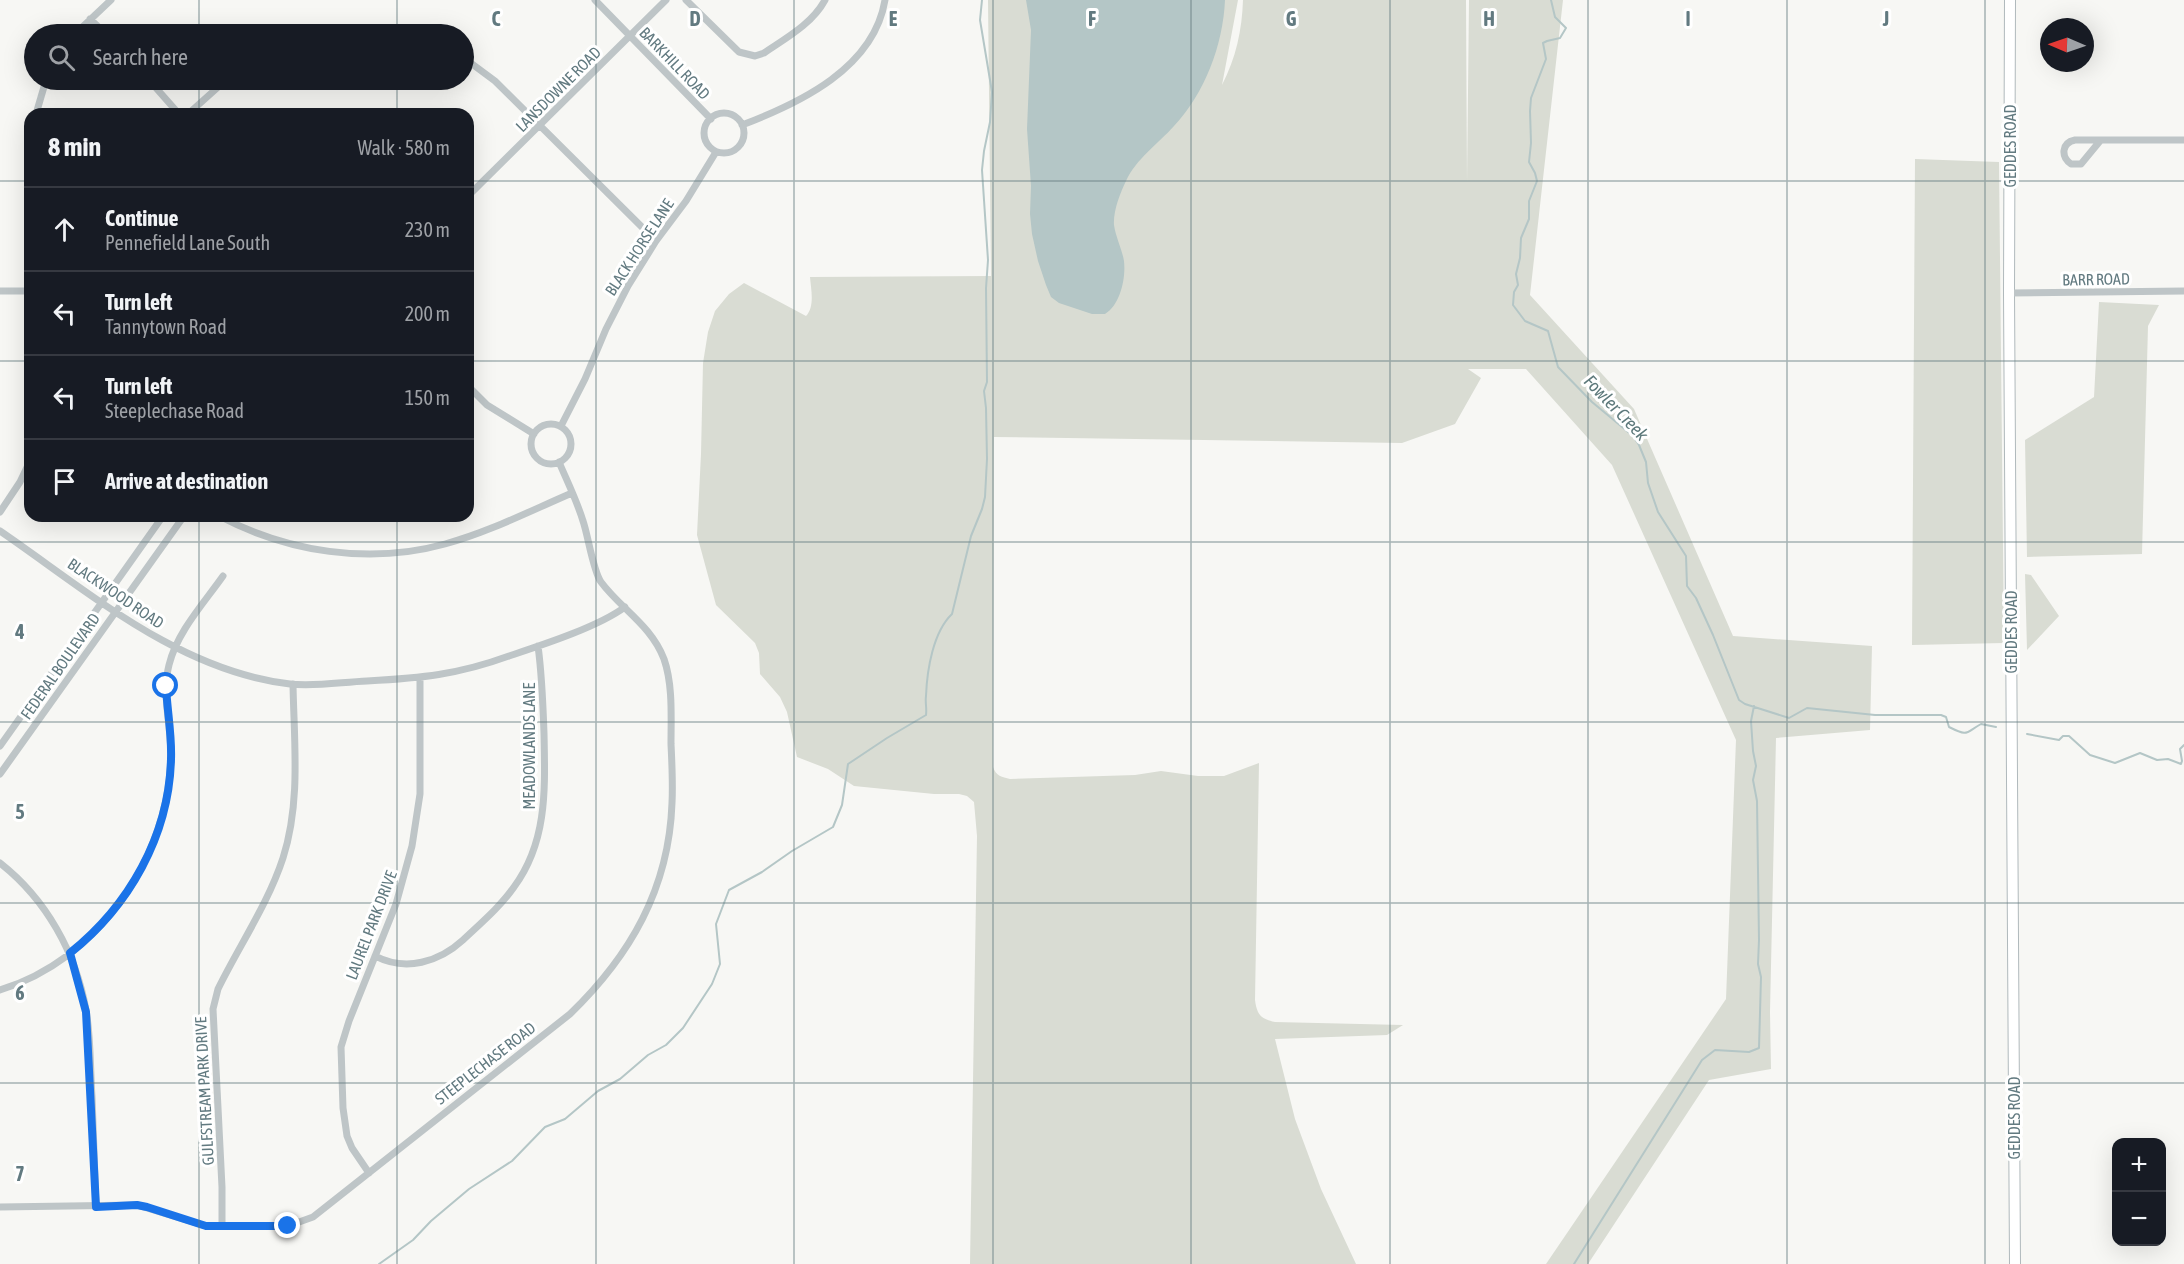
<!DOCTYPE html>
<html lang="en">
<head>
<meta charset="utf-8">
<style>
  body { margin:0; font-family:"Asap Condensed",sans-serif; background:#20242c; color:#f1f3f6 }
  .controls { position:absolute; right:18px; bottom:18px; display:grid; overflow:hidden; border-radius:12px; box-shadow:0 6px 24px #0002 }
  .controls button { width:54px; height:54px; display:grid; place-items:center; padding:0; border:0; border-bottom:2px solid #363941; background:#171b24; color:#f1f3f6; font:30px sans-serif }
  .compass { position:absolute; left:2040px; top:18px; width:54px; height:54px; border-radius:50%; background:#171b24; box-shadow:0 6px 24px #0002; rotate:272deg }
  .stop { position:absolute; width:18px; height:18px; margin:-14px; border:4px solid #1a73e8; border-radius:50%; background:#fff }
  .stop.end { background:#1a73e8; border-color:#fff; box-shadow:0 2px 6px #0008 }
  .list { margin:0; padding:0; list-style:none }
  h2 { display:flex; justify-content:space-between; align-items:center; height:78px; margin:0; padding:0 24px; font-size:26px }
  h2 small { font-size:20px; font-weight:400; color:#9ea1a6 }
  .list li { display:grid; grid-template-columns:39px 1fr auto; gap:18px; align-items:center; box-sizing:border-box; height:84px; padding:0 24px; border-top:2px solid #363941 }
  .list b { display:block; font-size:22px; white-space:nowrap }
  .list p { margin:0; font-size:20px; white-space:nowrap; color:#9ea1a6 }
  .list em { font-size:20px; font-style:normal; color:#9ea1a6 }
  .icon { flex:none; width:33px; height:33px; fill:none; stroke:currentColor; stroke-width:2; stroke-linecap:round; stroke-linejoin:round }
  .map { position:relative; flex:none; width:2184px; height:1264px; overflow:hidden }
  .search { position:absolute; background:#171b24; box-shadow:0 6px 24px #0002; left:24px; top:24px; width:450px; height:66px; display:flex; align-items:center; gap:15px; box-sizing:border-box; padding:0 21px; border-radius:33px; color:#9ea1a6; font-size:22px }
  .panel { position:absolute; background:#171b24; box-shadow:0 6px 24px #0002; left:24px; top:108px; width:450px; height:414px; border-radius:18px }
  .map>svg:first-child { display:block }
</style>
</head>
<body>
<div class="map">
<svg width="2184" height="1264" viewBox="0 0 2184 1264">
  <rect width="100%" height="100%" fill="#f7f7f4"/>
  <!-- green -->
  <path fill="#d9dcd3" d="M 988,0 L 1238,0 L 1222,85 C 1236,58 1242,30 1243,0 L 1466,0 L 1467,183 L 1469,0 L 1563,0 L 1530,295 L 1634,409 L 1733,636 L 1872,646 L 1870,730 L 1776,738 L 1770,1012 L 1771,1069 L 1709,1080 L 1588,1264 L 1546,1264 L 1726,999 L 1736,740 L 1612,465 L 1526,369 L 1468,369 L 1481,378 L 1455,424 L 1402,443 L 994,437 L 993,767 C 996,776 1002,777 1010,779 L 1135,775 L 1161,771 L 1198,776 L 1224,776 L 1259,763 L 1255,1000 C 1257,1015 1261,1019 1275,1022 L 1403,1025 L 1387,1035 L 1275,1039 L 1295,1119 L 1321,1189 L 1356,1264 L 970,1264 L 977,836 L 974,802 L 967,796 L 959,794 L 934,794 L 854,786 L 828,769 L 797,757 L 787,712 L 780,697 L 760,674 L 759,653 L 755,643 L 716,605 L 697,535 L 701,454 L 703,363 L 708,332 L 715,311 L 729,294 L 744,283 L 806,316 C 815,306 811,290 810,277 L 991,276 Z
    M 1915,159 L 1999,162 L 2004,643 L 1912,645 Z
    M 2099,302 L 2159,305 L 2148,326 L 2142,554 L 2027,557 L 2025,440 L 2094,397 Z
    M 2025,574 L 2031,575 L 2059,616 L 2027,650 Z"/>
  <!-- water -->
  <path fill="#b4c6c6" d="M 1026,0 L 1225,0 C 1223,45 1205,93 1174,126 C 1158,144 1136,159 1126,181 C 1120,193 1113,212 1114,225 C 1116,238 1122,249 1124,261 C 1126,279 1120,305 1105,314 L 1092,314 L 1059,303 L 1051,297 L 1046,285 L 1038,261 L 1032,234 L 1030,214 L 1031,186 L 1027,129 L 1031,30 Z"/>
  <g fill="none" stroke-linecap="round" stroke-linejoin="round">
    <!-- stream -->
    <path stroke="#b4c6c6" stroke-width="2" d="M 1551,0 L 1555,17 L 1566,28 L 1560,38 L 1547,41 L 1543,43 L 1546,59 L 1531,98 L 1530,111 L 1531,143 L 1529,162 L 1535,173 L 1537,181 L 1529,201 L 1529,219 L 1521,238 L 1520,258 L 1516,274 L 1518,285 L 1514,292 L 1513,305 L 1525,321 L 1548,331 L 1558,367 L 1592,402 L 1633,436 L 1639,445 L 1646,462 L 1648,483 L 1658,512 L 1686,556 L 1687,586 L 1696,598 L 1713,635 L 1739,700 L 1745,704 L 1789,718 L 1807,708 L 1875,715 L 1941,715 L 1946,717 L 1949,727 C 1969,737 1965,733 1981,724 L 1996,727
      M 2027,734 L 2059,740 L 2063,736 L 2069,736 L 2090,755 L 2115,763 L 2140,753 L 2157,760 L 2168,759 L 2181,764 L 2182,761 L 2180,749 L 2184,745
      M 379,1264 L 413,1240 L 431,1221 L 469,1189 L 512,1161 L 545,1127 L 565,1119 L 598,1091 L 620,1079 L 648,1055 L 666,1045 L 683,1028 L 712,984 L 720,964 L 716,924 L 729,890 L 762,872 L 792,851 L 833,827 L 842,805 L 848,764 L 887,738 L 926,715 C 927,708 925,703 926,696 C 927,670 933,632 952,614 L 971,536 L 982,509 L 985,497 L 987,459 L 986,408 L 984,391 L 987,382 L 986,288 L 988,260 L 982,170 L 984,151 L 990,122 L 992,92 L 980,20 L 982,0
      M 1574,1264 L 1702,1060 L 1715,1050 L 1749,1052 L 1759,1048 L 1761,977 L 1758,964 L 1759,940 L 1757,801 L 1753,780 L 1756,766 L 1753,751 L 1751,721 L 1754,706"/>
    <!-- secondary casing -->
    <g stroke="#b0b9bc" stroke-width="12">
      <path id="secondary" d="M 2010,0 L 2009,293 L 2015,1264"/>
    </g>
    <!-- street -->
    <path stroke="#bec5c7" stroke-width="7" d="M 595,0 L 711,119
      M 686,0 L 739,52 L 755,56 L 764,53 C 786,38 812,24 825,0
      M 90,19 L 106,34
      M 75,34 L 111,0
      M 316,34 L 363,29 L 404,34
      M 464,58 L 495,81 L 656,241
      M 149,80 L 179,114
      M704 133a20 20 0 1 1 40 0a20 20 0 1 1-40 0Z
      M 36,114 L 46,80
      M 188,114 L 226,80
      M 742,125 C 800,103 874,68 885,0
      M 2100,141 L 2081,164 L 2071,164 C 2061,157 2061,143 2075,140 L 2184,140
      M 468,196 L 666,0
      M 0,291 L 30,291
      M 2009,293 L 2184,291
      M 468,386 L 487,405 L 534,434
      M531 444a20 20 0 1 1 40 0a20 20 0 1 1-40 0Z
      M 561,426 L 585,379 L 606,329 L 628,286 L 656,241 L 686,201 L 716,152
      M 0,512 L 20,482 L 30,461
      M 219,516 C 288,552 369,565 445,544 C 489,532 530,511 572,493
      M 0,531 C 89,592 179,671 290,684 C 314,687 342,682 367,681 C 421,678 457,675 509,656 C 542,645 598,627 625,607
      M 0,746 L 163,516
      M 0,774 L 184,516
      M 0,863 C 46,899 76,953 86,1010 C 91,1038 90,1068 92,1097 C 93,1133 95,1170 96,1207
      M 375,956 C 406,972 439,962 463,940 C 481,923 500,907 514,887 C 548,841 545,787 544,733 C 543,704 542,675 538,646
      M 0,990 C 98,960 167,860 171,760 C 172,728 161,696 169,665 C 177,632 204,603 223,576
      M 369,1173 L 352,1148 L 347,1136 L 343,1108 L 341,1047 L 349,1021 L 396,904 L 412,846 L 420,794 L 420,678
      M 0,1207 L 137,1205 L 206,1226 L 288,1226 L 313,1217 L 570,1014 C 630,956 669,889 672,803 C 673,784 672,764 671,744 C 671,716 673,685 664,659 C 651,625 621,609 601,582 C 593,571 588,535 583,521 C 577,501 567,481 559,462
      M 222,1226 L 222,1187 L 213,1009 L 218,989 C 239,946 268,904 283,858 C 301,802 294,742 293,684"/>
    <!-- secondary -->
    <use href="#secondary" stroke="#fff" stroke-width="10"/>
  </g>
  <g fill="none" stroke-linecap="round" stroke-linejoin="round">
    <!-- route -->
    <path stroke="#1a73e8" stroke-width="8" d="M 166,686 C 167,710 172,734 171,759 C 169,836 129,906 70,953 L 86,1012 L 96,1207 L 137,1205 L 147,1207 L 206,1226 L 288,1226"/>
  </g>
  <!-- grid -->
  <path fill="none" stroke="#627a80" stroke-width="1.5" stroke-opacity="0.55" d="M 199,0 L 199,34M 397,0 L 397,34M 596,0 L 596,1264M 794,0 L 794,1264M 993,0 L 993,1264M 1191,0 L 1191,1264M 1390,0 L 1390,1264M 1588,0 L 1588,1264M 1787,0 L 1787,1264M 1985,0 L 1985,1264M 199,80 L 199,114M 397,80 L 397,114M 0,181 L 30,181M 468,181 L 2184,181M 0,361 L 30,361M 468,361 L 2184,361M 199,516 L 199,1264M 397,516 L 397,1264M 0,542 L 2184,542M 0,722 L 2184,722M 0,903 L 2184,903M 0,1083 L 2184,1083"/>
  <g text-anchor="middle" stroke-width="6" stroke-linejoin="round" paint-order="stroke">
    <!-- street labels -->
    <g font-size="16" fill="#627a80" stroke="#fff">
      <text transform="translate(675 63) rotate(46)" y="6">BARKHILL ROAD</text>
      <text transform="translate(558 89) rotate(-45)" y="6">LANSDOWNE ROAD</text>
      <text transform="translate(2010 146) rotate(-90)" y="6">GEDDES ROAD</text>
      <text transform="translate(639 247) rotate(-57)" y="6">BLACK HORSE LANE</text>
      <text transform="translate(2096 279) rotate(-1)" y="6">BARR ROAD</text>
      <text transform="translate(116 593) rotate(34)" y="6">BLACKWOOD ROAD</text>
      <text transform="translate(2011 632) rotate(-90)" y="6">GEDDES ROAD</text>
      <text transform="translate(60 666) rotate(-55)" y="6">FEDERAL BOULEVARD</text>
      <text transform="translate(529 746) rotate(-90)" y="6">MEADOWLANDS LANE</text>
      <text transform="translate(371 925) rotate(-69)" y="6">LAUREL PARK DRIVE</text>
      <text transform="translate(485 1063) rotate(-38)" y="6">STEEPLECHASE ROAD</text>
      <text transform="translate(204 1091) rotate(-93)" y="6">GULFSTREAM PARK DRIVE</text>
      <text transform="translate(2014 1118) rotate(-90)" y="6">GEDDES ROAD</text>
    </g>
    <!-- water labels -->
    <g font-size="18" font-style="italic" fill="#5d797b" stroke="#fff">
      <text transform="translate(1616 408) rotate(46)" y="6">Fowler Creek</text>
    </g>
  </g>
  <g font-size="20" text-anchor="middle" font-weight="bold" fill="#627a80" stroke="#fff" stroke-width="6" stroke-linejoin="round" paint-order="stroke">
    <text x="496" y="26">C</text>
    <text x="695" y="26">D</text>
    <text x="893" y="26">E</text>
    <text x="1092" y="26">F</text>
    <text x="1291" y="26">G</text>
    <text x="1489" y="26">H</text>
    <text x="1688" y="26">I</text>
    <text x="1886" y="26">J</text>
    <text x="20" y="639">4</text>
    <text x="20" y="819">5</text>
    <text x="20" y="1000">6</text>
    <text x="20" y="1181">7</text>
  </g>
</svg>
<div class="controls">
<button>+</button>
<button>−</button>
</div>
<svg class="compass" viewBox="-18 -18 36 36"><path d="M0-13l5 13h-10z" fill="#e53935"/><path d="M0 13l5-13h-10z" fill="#9ea1a6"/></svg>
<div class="stop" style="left:166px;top:686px"></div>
<div class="stop end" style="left:288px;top:1226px"></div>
<div class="search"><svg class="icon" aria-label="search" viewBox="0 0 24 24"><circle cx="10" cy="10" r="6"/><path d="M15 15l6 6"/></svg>Search here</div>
<section class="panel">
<h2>8 min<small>Walk · 580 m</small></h2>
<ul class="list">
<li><svg class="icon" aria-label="ahead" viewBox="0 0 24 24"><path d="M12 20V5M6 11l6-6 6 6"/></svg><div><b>Continue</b><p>Pennefield Lane South</p></div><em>230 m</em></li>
<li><svg class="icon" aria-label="left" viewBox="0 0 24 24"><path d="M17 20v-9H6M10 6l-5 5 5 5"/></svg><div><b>Turn left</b><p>Tannytown Road</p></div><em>200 m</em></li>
<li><svg class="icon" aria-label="left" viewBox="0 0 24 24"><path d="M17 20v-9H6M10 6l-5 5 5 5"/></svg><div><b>Turn left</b><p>Steeplechase Road</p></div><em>150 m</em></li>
<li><svg class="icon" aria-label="arrive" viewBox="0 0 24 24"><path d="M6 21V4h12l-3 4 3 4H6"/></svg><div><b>Arrive at destination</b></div></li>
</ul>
</section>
</div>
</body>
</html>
